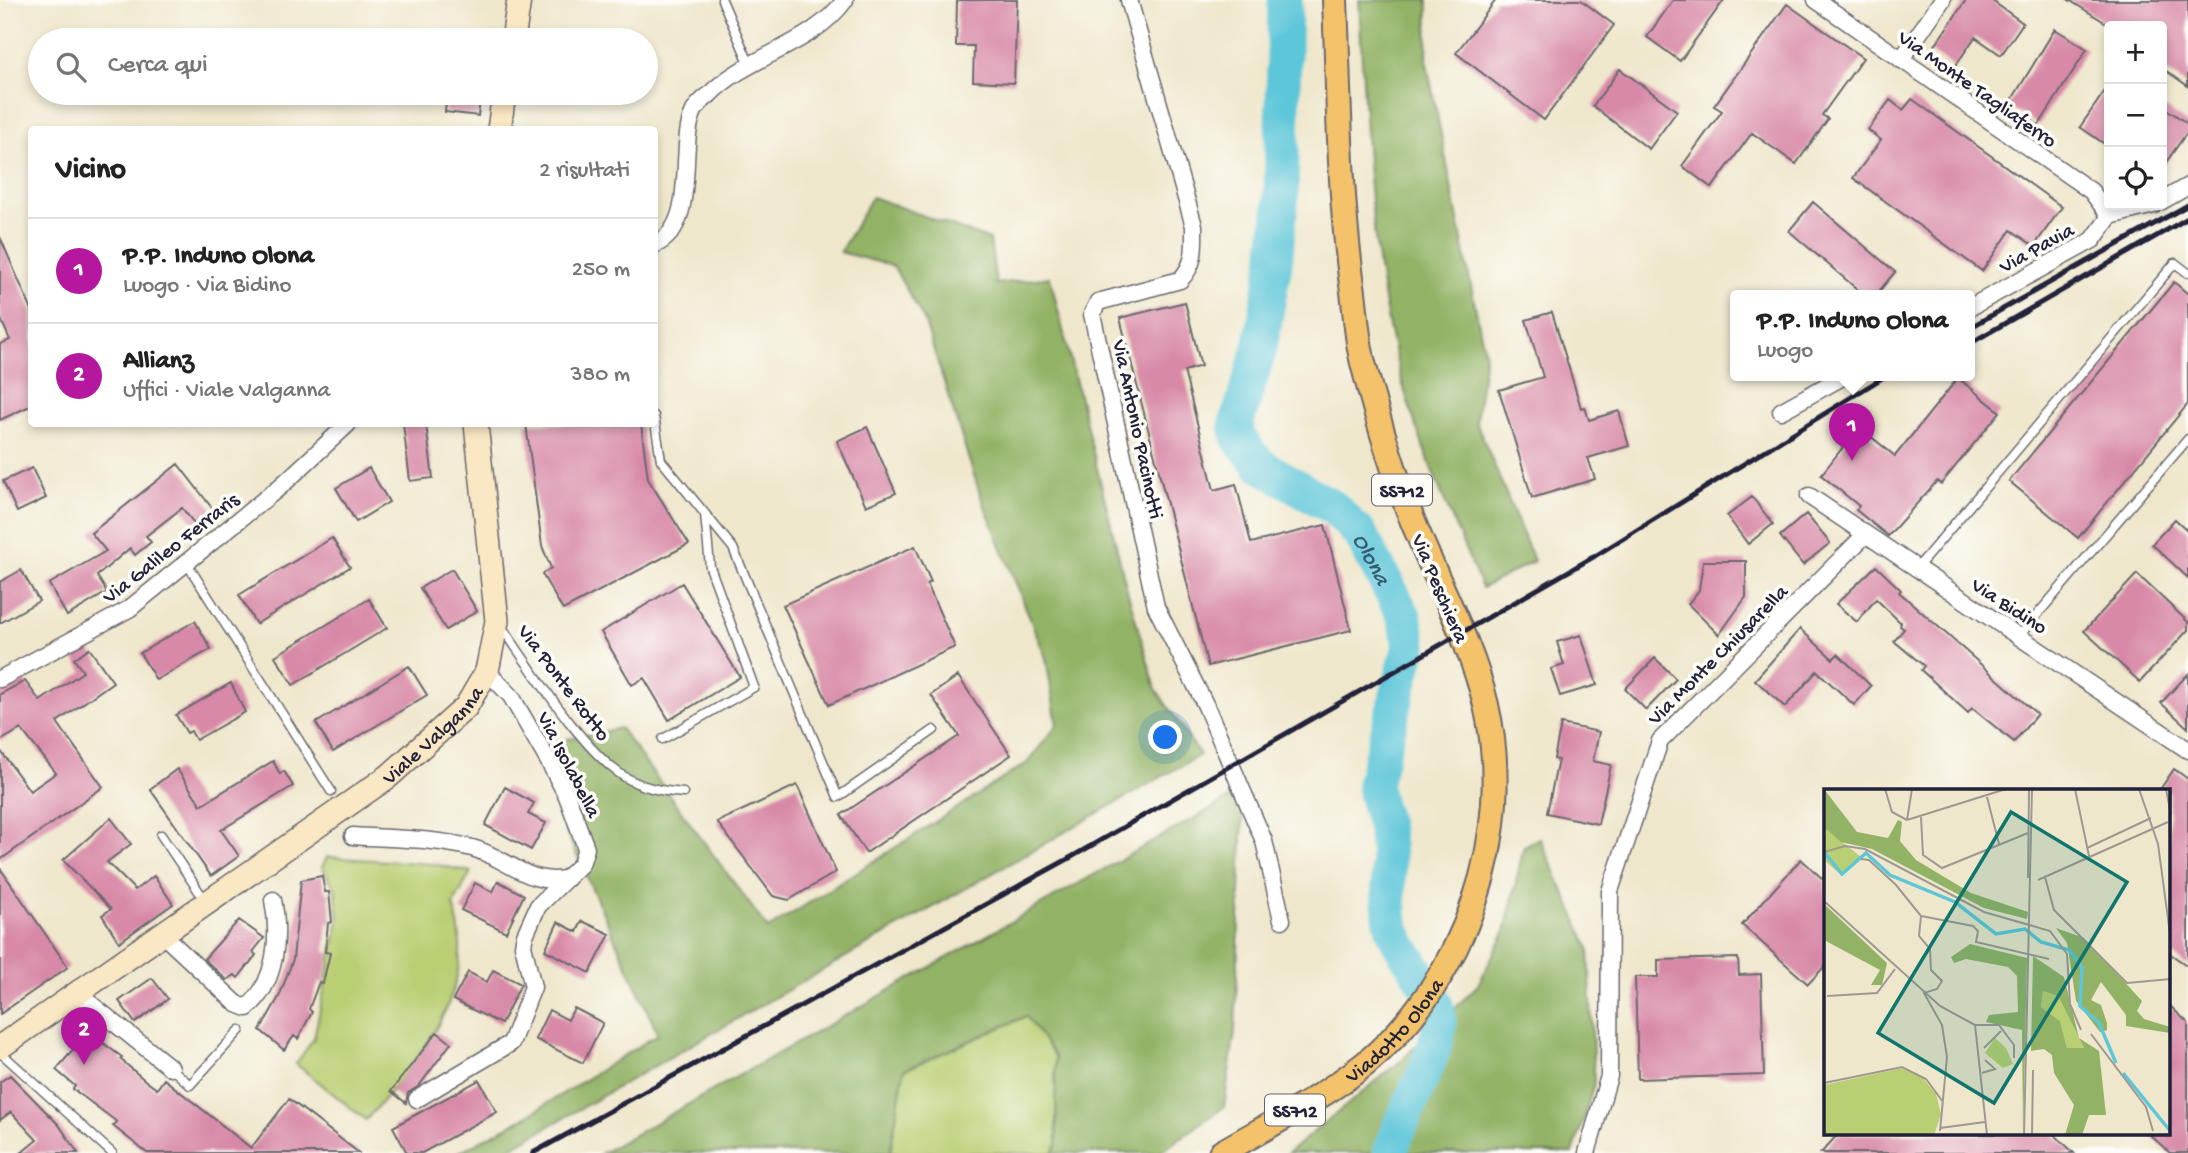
<!DOCTYPE html>
<html lang="it">
<head>
<meta charset="utf-8">
<style>
  body { margin:0; font-family:"Gochi Hand",sans-serif; background:#f2f2f2; color:#222 }
  .controls { position:absolute; right:21px; top:21px; display:grid; overflow:hidden; border-radius:7px; box-shadow:0 4px 10px #0003 }
  .controls button { width:63px; height:63px; display:grid; place-items:center; padding:0; border:0; border-bottom:2px solid #e0e0e0; background:#fff; color:#222; font:35px sans-serif }
  .you { position:absolute; left:1166px; top:738px; width:24px; height:24px; margin:-18px; border:5px solid #fff; border-radius:50%; background:#1a73e8; box-shadow:0 0 0 10px #1a73e833 }
  .badge { display:grid; place-items:center; width:46px; height:46px; border-radius:50%; background:#b5179e; color:#fff; font-size:23px; font-weight:700 }
  .pin { position:absolute; translate:-50% -58px; filter:drop-shadow(0 2px 4px #0008) }
  .pin::after { content:''; position:absolute; top:37px; width:24px; height:21px; background:inherit; clip-path:polygon(0 0,100% 0,50% 100%) }
  .popup { position:absolute; left:1730px; top:290px; width:245px; height:91px; box-sizing:border-box; display:grid; place-content:center; border-radius:7px; background:#fff; filter:drop-shadow(0 2px 5px #0005); font-size:23px; white-space:nowrap; color:#767676 }
  .popup b { font-size:26px; color:#222 }
  .popup::after { content:''; position:absolute; left:50%; top:100%; margin-left:-14px; border:14px solid transparent; border-top-color:#fff }
  .list { margin:0; padding:0; list-style:none }
  h2 { display:flex; justify-content:space-between; align-items:center; height:91px; margin:0; padding:0 28px; font-size:30px }
  h2 small { font-size:23px; font-weight:400; color:#767676 }
  .list li { display:grid; grid-template-columns:46px 1fr auto; gap:21px; align-items:center; box-sizing:border-box; height:105px; padding:0 28px; border-top:2px solid #e0e0e0 }
  .list b { display:block; font-size:26px; white-space:nowrap }
  .list p { margin:0; font-size:23px; white-space:nowrap; color:#767676 }
  .list em { font-size:23px; font-style:normal; color:#767676 }
  .icon { flex:none; width:38px; height:38px; fill:none; stroke:currentColor; stroke-width:2; stroke-linecap:round; stroke-linejoin:round }
  .map { position:relative; flex:none; width:2188px; height:1153px; overflow:hidden }
  .search { position:absolute; background:#fff; box-shadow:0 4px 10px #0003; left:28px; top:28px; width:630px; height:77px; display:flex; align-items:center; gap:18px; box-sizing:border-box; padding:0 24px; border-radius:38px; color:#767676; font-size:26px }
  .panel { position:absolute; background:#fff; box-shadow:0 4px 10px #0003; left:28px; top:126px; width:630px; height:301px; border-radius:7px }
  .map>svg:first-child { display:block }
</style>
</head>
<body>
<div class="map">
<svg width="2188" height="1153" viewBox="0 0 2188 1153">
  <rect width="100%" height="100%" fill="#fdfcf7"/>
  <filter id="ink" filterUnits="userSpaceOnUse"><feTurbulence type="fractalNoise" baseFrequency=".0143" numOctaves="2"/><feDisplacementMap in="SourceGraphic" scale="14" xChannelSelector="R" yChannelSelector="G"/><feConvolveMatrix kernelMatrix="1 2 1 2 8 2 1 2 1" color-interpolation-filters="sRGB"/></filter>
  <filter id="wash" filterUnits="userSpaceOnUse"><feTurbulence type="fractalNoise" baseFrequency=".00686" numOctaves="4" result="noise"/><feDisplacementMap in="SourceGraphic" scale="28" xChannelSelector="R" yChannelSelector="G"/><feGaussianBlur stdDeviation="1.57" result="paint"/><feColorMatrix in="noise" values="0 0 0 0 0 0 0 0 0 0 0 0 0 0 0 0 0 1.4 0 .05"/><feComposite in="paint" operator="in"/></filter>
  <g filter="url(#wash)">
    <rect width="100%" height="100%" fill="#efe7cc"/>
    <!-- green -->
    <path fill="#b9cf73" stroke="#6e7857" stroke-width="2" d="M 327,857 L 433,864 L 471,872 L 453,905 C 482,988 418,1061 366,1120 L 296,1064 L 314,1038 L 339,920 L 335,888 L 322,867 Z
      M 1027,1016 L 1055,1056 L 1057,1144 L 1053,1153 L 890,1153 L 904,1070 Z"/>
    <!-- forest -->
    <path fill="#92b265" stroke="#5a6a50" stroke-width="2" d="M 1359,0 L 1428,0 L 1427,64 L 1485,356 L 1476,422 L 1534,561 L 1482,588 C 1449,512 1414,435 1395,354 C 1368,239 1365,118 1359,0 Z
      M 872,197 L 990,240 L 996,284 L 1050,277 L 1127,590 L 1156,689 L 1200,755 L 502,1153 L 457,1153 L 522,1119 L 658,1034 L 564,827 L 585,816 L 553,742 L 620,728 L 768,929 L 1027,763 L 1057,725 L 1046,658 L 980,494 L 924,320 L 893,266 L 840,252 Z
      M 1237,794 L 1243,812 L 1235,1031 L 1224,1107 L 1159,1153 L 1053,1153 L 1057,1144 L 1055,1056 L 1026,1016 L 904,1070 L 890,1153 L 602,1153 Z
      M 1540,838 L 1589,948 L 1594,1084 L 1573,1153 L 1288,1153 L 1401,1061 L 1478,985 L 1505,932 L 1524,846 Z"/>
    <g fill="none" stroke-linecap="round" stroke-linejoin="round">
      <!-- river -->
      <path stroke="#5dc6d9" stroke-width="35" id="s1" d="M 1285,0 L 1281,202 L 1275,263 L 1260,348 L 1236,425 L 1239,439 L 1260,465 L 1334,508 L 1360,534 L 1404,616 L 1410,646 L 1374,784 C 1375,801 1383,814 1385,831 C 1391,860 1386,892 1391,921 C 1398,957 1439,985 1439,1023 C 1439,1052 1400,1119 1390,1153"/>
    </g>
    <g id="blocks">
      <!-- building -->
      <path fill="#d889a7" d="M 957,0 L 1017,0 L 1014,83 L 973,81 L 974,46 L 956,46 Z
        M 1496,0 L 1581,0 L 1614,25 L 1544,120 L 1456,53 Z
        M 1673,0 L 1724,0 L 1680,61 L 1647,37 Z
        M 1966,0 L 1991,0 L 2023,23 L 2001,55 L 1975,37 L 1954,68 L 1931,51 Z
        M 2069,0 L 2188,0 L 2188,86 L 2162,68 L 2162,26 L 2111,26 Z
        M 1787,4 L 1863,58 L 1822,115 L 1828,119 L 1796,164 L 1752,133 L 1712,188 L 1682,166 L 1722,111 L 1714,106 Z
        M 2055,29 L 2087,49 L 2039,125 L 2008,106 Z
        M 1620,69 L 1677,111 L 1649,149 L 1593,106 Z
        M 2109,85 L 2109,147 L 2080,127 Z
        M 447,93 L 481,93 L 478,116 L 445,112 Z
        M 1912,99 L 2062,207 L 2034,246 L 2011,230 L 1982,271 L 1853,178 L 1881,140 L 1868,130 L 1890,100 L 1903,110 Z
        M 2162,106 L 2188,124 L 2188,131 L 2162,168 Z
        M 1813,202 L 1895,272 L 1876,295 L 1864,295 L 1789,231 Z
        M 0,237 L 32,311 L 32,405 L 0,420 L 0,344 L 10,340 L 0,317 Z
        M 2174,282 L 2188,294 L 2188,404 L 2078,538 L 2009,481 Z
        M 1185,302 L 1201,366 L 1184,371 L 1214,490 L 1236,484 L 1251,543 L 1325,525 L 1351,630 L 1208,666 L 1120,318 Z
        M 1552,312 L 1581,408 L 1585,407 L 1589,420 L 1619,411 L 1629,446 L 1588,458 L 1595,479 L 1532,498 L 1499,390 L 1543,377 L 1526,320 Z
        M 1958,378 L 2000,412 L 1941,484 L 1937,481 L 1888,536 L 1856,510 L 1859,506 L 1821,475 L 1859,427 L 1895,456 Z
        M 403,424 L 426,424 L 433,478 L 410,481 Z
        M 526,424 L 641,424 L 648,479 L 689,544 L 563,610 L 542,574 L 551,568 L 542,546 Z
        M 867,427 L 896,493 L 866,506 L 837,441 Z
        M 178,464 L 219,517 L 200,531 L 182,508 L 146,536 L 151,542 L 135,555 L 130,548 L 97,576 L 107,592 L 67,616 L 49,584 L 106,551 L 91,533 Z
        M 32,468 L 46,498 L 17,512 L 3,481 Z
        M 369,468 L 389,502 L 356,522 L 336,488 Z
        M 1752,497 L 1773,524 L 1748,544 L 1727,516 Z
        M 1806,514 L 1830,543 L 1803,565 L 1780,536 Z
        M 2175,519 L 2188,531 L 2188,578 L 2152,544 Z
        M 332,538 L 350,567 L 256,624 L 239,595 Z
        M 915,546 L 931,582 L 927,584 L 955,647 L 829,705 L 783,605 Z
        M 1703,561 L 1746,561 L 1746,597 L 1719,635 L 1688,604 L 1699,590 Z
        M 1876,566 L 1901,590 L 1899,592 L 2037,714 L 2014,742 L 1972,708 L 1968,713 L 1921,670 L 1924,666 L 1894,641 L 1904,629 L 1900,626 L 1901,623 L 1876,599 L 1857,622 L 1836,604 Z
        M 452,569 L 477,611 L 446,630 L 420,588 Z
        M 21,570 L 39,601 L 0,623 L 0,582 Z
        M 2137,574 L 2188,622 L 2188,630 L 2140,682 L 2084,631 Z
        M 682,583 L 740,677 L 669,720 L 644,678 L 632,685 L 601,632 Z
        M 369,599 L 387,628 L 293,685 L 275,656 Z
        M 195,621 L 211,649 L 156,680 L 140,653 Z
        M 1800,629 L 1833,659 L 1838,654 L 1871,686 L 1854,705 L 1817,671 L 1785,707 L 1755,680 Z
        M 1581,635 L 1597,685 L 1560,696 L 1551,669 L 1564,665 L 1557,642 Z
        M 89,648 L 113,682 L 57,722 L 103,787 L 0,860 L 0,750 L 30,791 L 56,773 L 21,729 L 0,741 L 0,694 L 25,681 L 40,701 L 83,672 L 74,659 Z
        M 1655,658 L 1676,679 L 1646,710 L 1625,689 Z
        M 409,666 L 427,695 L 333,752 L 316,723 Z
        M 2188,674 L 2188,728 L 2161,703 Z
        M 958,676 L 1011,755 L 866,853 L 841,815 L 959,736 L 931,695 Z
        M 231,683 L 245,712 L 196,740 L 191,731 L 187,733 L 176,715 Z
        M 1561,724 L 1599,732 L 1593,761 L 1611,765 L 1598,824 L 1547,813 L 1558,760 L 1554,759 Z
        M 273,761 L 280,774 L 284,771 L 293,786 L 221,830 L 239,856 L 211,876 L 150,789 L 177,769 L 201,805 Z
        M 2174,769 L 2188,779 L 2188,966 L 2169,953 L 2169,791 L 2159,791 Z
        M 797,785 L 836,872 L 789,900 L 773,896 L 717,822 Z
        M 505,787 L 534,803 L 528,814 L 546,823 L 531,850 L 485,825 Z
        M 111,818 L 131,844 L 107,862 L 135,890 L 154,876 L 173,904 L 119,942 L 102,915 L 111,909 L 63,860 Z
        M 1801,859 L 1826,882 L 1826,965 L 1808,984 L 1742,925 Z
        M 0,868 L 68,967 L 0,1014 Z
        M 322,876 L 325,892 L 329,892 L 332,922 L 328,923 L 325,952 L 330,953 L 323,983 L 319,982 L 309,1009 L 312,1012 L 298,1039 L 294,1036 L 284,1050 L 260,1030 L 279,997 L 293,959 L 301,880 Z
        M 498,881 L 524,895 L 506,932 L 461,910 L 475,883 L 493,892 Z
        M 239,920 L 264,938 L 253,952 L 256,955 L 238,978 L 235,975 L 227,980 L 204,959 Z
        M 582,921 L 610,934 L 590,973 L 545,950 L 558,922 L 577,932 Z
        M 1738,958 L 1739,975 L 1761,974 L 1764,1075 L 1638,1079 L 1635,977 L 1658,977 L 1658,960 Z
        M 493,970 L 521,984 L 501,1024 L 453,1000 L 468,972 L 487,982 Z
        M 152,978 L 168,999 L 135,1023 L 119,1001 Z
        M 2169,1005 L 2188,1023 L 2188,1153 L 2170,1153 L 2149,1134 L 2169,1134 Z
        M 574,1008 L 603,1023 L 583,1063 L 535,1039 L 549,1010 L 568,1020 Z
        M 88,1032 L 122,1057 L 120,1059 L 147,1082 L 157,1089 L 164,1079 L 251,1148 L 289,1099 L 359,1153 L 147,1153 L 113,1126 L 117,1122 L 73,1089 L 75,1086 L 56,1070 Z
        M 437,1032 L 451,1043 L 419,1086 L 408,1093 L 406,1103 L 391,1091 Z
        M 10,1075 L 59,1125 L 78,1153 L 21,1153 L 37,1140 L 11,1112 L 0,1120 L 0,1082 Z
        M 479,1080 L 497,1112 L 422,1153 L 407,1153 L 393,1127 Z
        M 1838,1134 L 2054,1134 L 2074,1153 L 1821,1153 Z"/>
    </g>
  </g>
  <g filter="url(#ink)">
    <use href="#blocks" fill-opacity="0" stroke="#6a676e" stroke-width="2"/>
    <g fill="none" stroke-linecap="round" stroke-linejoin="round">
      <!-- service casing -->
      <g stroke="#6a676e" stroke-width="11">
        <path id="service" d="M 722,0 L 750,65
          M 654,416 L 661,460 L 733,548 L 838,797 L 934,730
          M 186,562 L 331,791
          M 1917,568 L 2175,263 L 2188,273
          M 501,626 C 531,668 583,752 625,777 C 643,788 662,791 683,793
          M 2019,636 L 2188,439
          M 663,739 L 754,687 L 710,567 L 705,514
          M 161,835 L 206,902
          M 0,1052 L 112,1153
          M 171,1068 L 190,1085 L 240,1030"/>
      </g>
      <!-- minor casing -->
      <g stroke="#6a676e" stroke-width="19">
        <path id="minor" d="M 1129,0 L 1194,226 C 1194,248 1196,264 1180,280 L 1098,302 L 1092,314 L 1156,607 L 1206,706 L 1264,841 L 1282,920
          M 1816,0 L 2091,191 L 2110,216
          M 1901,60 L 1942,0
          M 2162,201 L 2188,186
          M 2110,216 L 2154,205
          M 654,245 C 700,226 677,145 694,111 C 697,105 704,99 709,95 C 748,55 812,46 845,0
          M 1969,308 L 2093,240 L 2110,216
          M 1781,411 L 1846,375
          M 1809,496 L 2188,750
          M 0,679 L 129,609 L 281,486 L 348,424
          M 353,836 C 392,839 435,838 472,848 C 506,857 531,888 568,878
          M 161,933 L 237,1004 L 247,1008 C 277,982 280,936 273,900
          M 77,993 L 171,1068
          M 417,1099 L 511,1043 L 533,987 L 523,945 L 525,935 L 538,906 L 581,864 L 586,848 L 567,796 L 549,762 L 511,696 L 487,671
          M 1587,1153 L 1609,1076 L 1610,891 L 1660,741 L 1865,535"/>
      </g>
      <!-- secondary casing -->
      <g stroke="#6a676e" stroke-width="26">
        <g id="secondary">
          <path d="M 513,40 L 519,0"/>
          <path d="M 499,130 L 504,93"/>
          <path id="s2" d="M 0,1047 L 389,776 L 466,707 L 487,671 L 497,621 L 476,424"/>
        </g>
      </g>
      <!-- primary casing -->
      <g stroke="#6a676e" stroke-width="28">
        <g id="primary">
          <path id="s3" d="M 1221,1153 C 1269,1125 1321,1099 1365,1064 C 1466,980 1516,833 1486,705 C 1472,646 1442,592 1419,536 C 1395,481 1378,421 1363,363 C 1357,340 1356,315 1353,292 C 1339,196 1339,97 1335,0"/>
        </g>
      </g>
      <!-- service -->
      <use href="#service" stroke="#fff" stroke-width="8"/>
      <!-- minor -->
      <use href="#minor" stroke="#fff" stroke-width="16"/>
      <!-- secondary -->
      <use href="#secondary" stroke="#fae7c3" stroke-width="23"/>
      <!-- primary -->
      <use href="#primary" stroke="#f3c26a" stroke-width="24"/>
      <!-- rail -->
      <path stroke="#22223b" stroke-width="5" d="M 1969,328 L 2188,205
        M 1969,344 L 2188,218
        M 533,1153 L 1068,859 L 1595,556 L 1887,375"/>
    </g>
  </g>
  <g text-anchor="middle" stroke-width="7" stroke-linejoin="round" paint-order="stroke">
    <!-- shield labels -->
    <g fill="#fdfcf7" stroke="#646373" stroke-width="2">
      <rect x="1372" y="474.5" width="60" height="31" rx="5"/>
      <rect x="1265" y="1094.5" width="60" height="31" rx="5"/>
    </g>
    <g font-size="19" font-weight="bold" fill="#22223b">
      <text x="1402" y="497">SS712</text>
      <text x="1295" y="1117">SS712</text>
    </g>
    <!-- street labels -->
    <g font-size="21" fill="#22223b" stroke="#fdfcf7">
      <text transform="translate(1978 88) rotate(35)" y="7">Via Monte Tagliaferro</text>
      <text transform="translate(2036 247) rotate(-29)" y="7">Via Pavia</text>
      <text transform="translate(1139 429) rotate(78)" y="7">Via Antonio Pacinotti</text>
      <text transform="translate(170 547) rotate(-38)" y="7">Via Galileo Ferraris</text>
      <text transform="translate(1441 588) rotate(67)" y="7">Via Peschiera</text>
      <text transform="translate(2010 605) rotate(33)" y="7">Via Bidino</text>
      <text transform="translate(1717 654) rotate(-45)" y="7">Via Monte Chiusarella</text>
      <text transform="translate(565 682) rotate(53)" y="7">Via Ponte Rotto</text>
      <text dy="7" stroke="none"><textPath href="#s2" startOffset="534">Viale Valganna</textPath></text>
      <text transform="translate(570 764) rotate(63)" y="7">Via Isolabella</text>
      <text dy="7" stroke="none"><textPath href="#s3" startOffset="214">Viadotto Olona</textPath></text>
    </g>
    <!-- water labels -->
    <g font-size="23" font-style="italic" fill="#375b72" stroke="#fdfcf7">
      <text dy="8" stroke="none"><textPath href="#s1" startOffset="628">Olona</textPath></text>
    </g>
  </g>
  <!-- overview -->
  <g transform="translate(1824 789)">
    <rect width="346" height="346" fill="#efe7cc"/>
    <path d="M 0,38 L 37,68 L 17,86 L 0,71 ZM 219,202 L 234,207 L 260,259 L 243,259 L 236,232 L 217,218 ZM 171,249 L 182,259 L 189,275 L 179,279 L 161,264 ZM 78,279 L 98,288 L 112,305 L 117,325 L 110,346 L 0,346 L 0,296 Z" fill="#b9cf73"/>
    <path d="M 0,0 L 33,43 L 64,49 L 74,31 L 78,33 L 76,52 L 92,71 L 147,104 L 204,123 L 203,130 L 160,119 L 48,60 L 17,53 L 0,38 ZM 0,115 L 63,174 L 58,196 L 47,196 L 56,181 L 0,151 ZM 232,139 L 260,149 L 318,212 L 313,222 L 320,230 L 346,238 L 346,244 L 302,237 L 302,226 L 277,193 L 267,211 L 277,216 L 283,234 L 283,241 L 276,243 L 252,212 L 243,154 ZM 146,155 L 203,169 L 199,346 L 198,241 L 162,233 L 165,226 L 194,223 L 193,187 L 184,178 L 142,170 L 130,174 L 127,168 ZM 209,167 L 240,188 L 255,249 L 275,262 L 282,326 L 265,326 L 258,346 L 241,346 L 250,316 L 230,284 L 228,266 L 220,260 L 207,262 ZM 219,202 L 234,207 L 260,259 L 243,259 L 236,232 L 217,218 Z" fill="#92b265" fill-rule="evenodd"/>
    <path fill="none" stroke="#5dc6d9" stroke-width="3.5" d="M 0,63 L 18,85 L 42,64 L 66,86 L 131,113 L 172,145 L 201,140 L 217,153 L 245,161 L 258,178 L 256,217 L 275,234 L 292,274M 299,284 L 347,343"/>
    <path fill="none" stroke="#9d9892" stroke-width="2" d="M 61,0 L 68,23 L 83,31M 251,0 L 265,67M 315,0 L 334,55 L 347,152M 342,0 L 347,26M 163,8 L 175,55M 97,28 L 99,66 L 118,79 L 204,44M 83,31 L 182,0M 83,31 L 88,0M 263,59 L 327,29M 0,63 L 21,57 L 41,60 L 160,123 L 226,142 L 243,165 L 246,215 L 257,241M 37,70 L 45,71 L 72,96 L 97,127M 221,88 L 230,121 L 303,194 L 347,190M 204,89 L 205,0M 214,91 L 344,33M 0,112 L 116,217 L 151,236 L 163,346M 3,207 L 53,204 L 71,180M 151,236 L 175,236 L 190,256 L 190,269M 267,245 L 322,318 L 329,342M 160,259 L 177,242M 158,284 L 171,280 L 161,271M 0,294 L 78,278 L 102,290 L 119,313M 116,339 L 161,333M 116,342 L 123,268 L 118,236 L 100,204 L 113,200 L 118,192 L 107,181 L 106,160 L 95,147 L 97,127 L 149,137 L 154,142 L 152,153 L 225,170M 200,346 L 208,0M 208,346 L 209,281"/>
    <path fill="#0f766e" fill-opacity="0.15" stroke="#0f766e" stroke-width="3.5" d="M 187,23 L 303,93 L 170,314 L 54,244 Z"/>
    <rect width="346" height="346" fill="none" stroke="#22223b" stroke-width="3.5"/>
  </g>
</svg>
<div class="controls">
<button>+</button>
<button>−</button>
<button><svg class="icon" aria-label="locate" viewBox="0 0 24 24"><circle cx="12" cy="12" r="6"/><path d="M12 2v4M12 18v4M2 12h4M18 12h4"/></svg></button>
</div>
<div class="you"></div>
<div class="pin badge" style="left:1852px;top:461px">1</div>
<div class="popup"><b>P.P. Induno Olona</b>Luogo</div>
<div class="pin badge" style="left:84px;top:1065px">2</div>
<div class="search"><svg class="icon" aria-label="search" viewBox="0 0 24 24"><circle cx="10" cy="10" r="6"/><path d="M15 15l6 6"/></svg>Cerca qui</div>
<section class="panel">
<h2>Vicino<small>2 risultati</small></h2>
<ul class="list">
<li><span class="badge">1</span><div><b>P.P. Induno Olona</b><p>Luogo · Via Bidino</p></div><em>250 m</em></li>
<li><span class="badge">2</span><div><b>Allianz</b><p>Uffici · Viale Valganna</p></div><em>380 m</em></li>
</ul>
</section>
</div>
</body>
</html>
